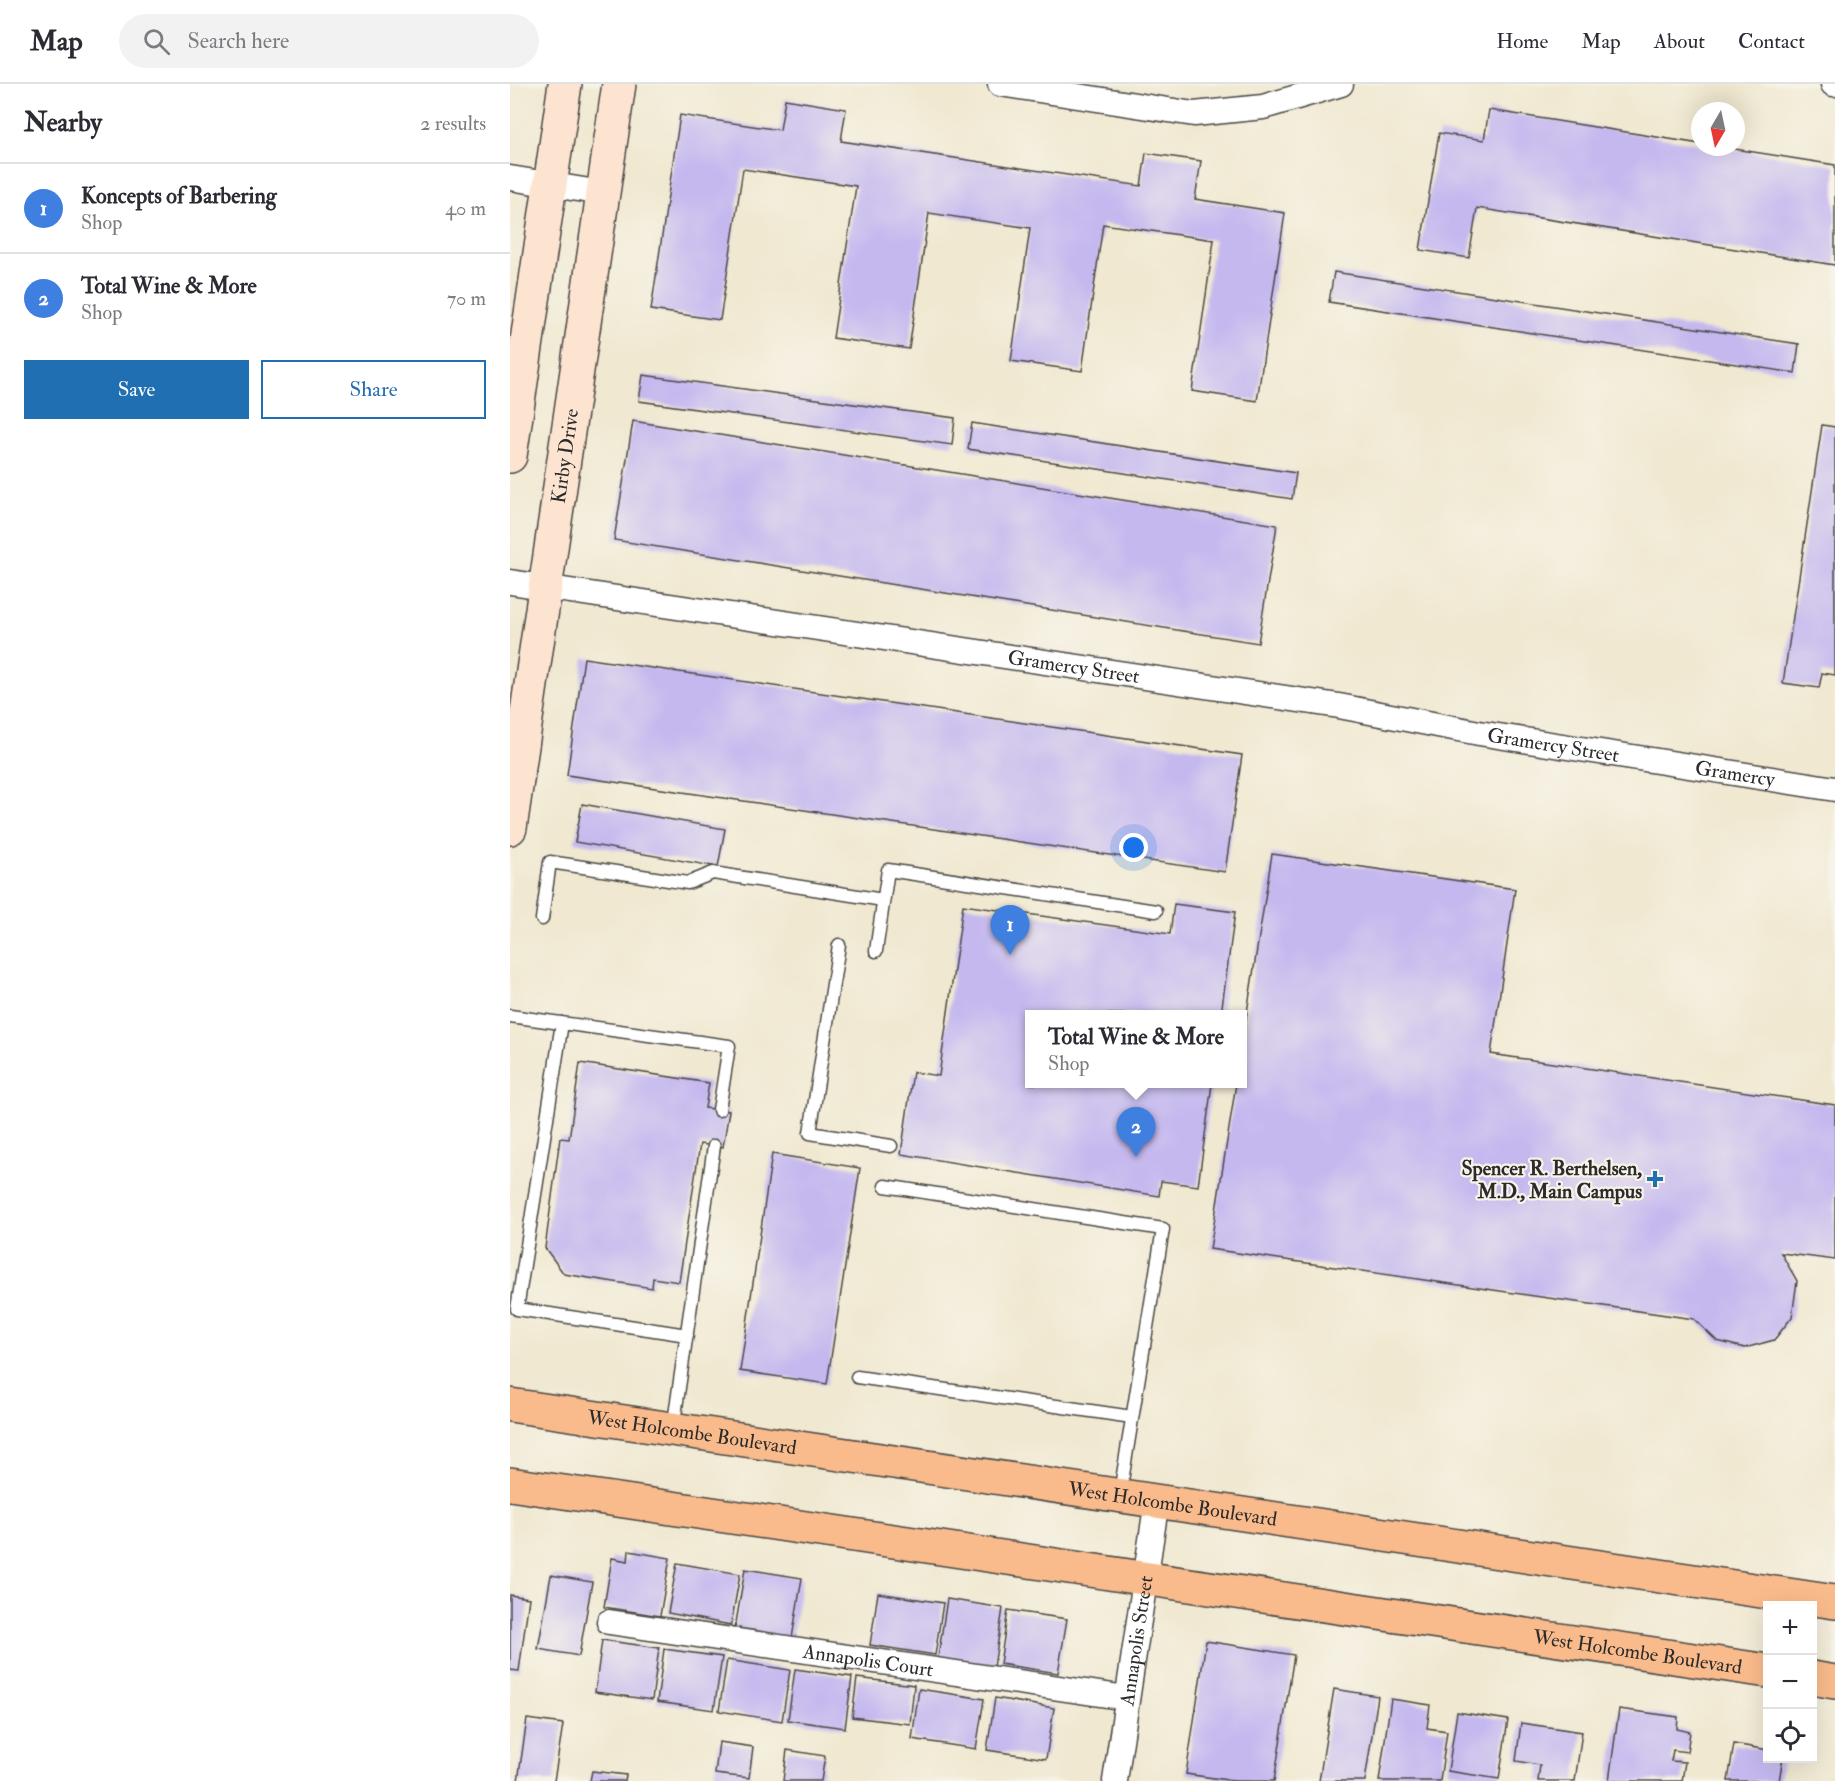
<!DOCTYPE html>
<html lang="en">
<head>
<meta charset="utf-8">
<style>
  body { margin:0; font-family:"IM FELL Double Pica",serif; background:#f2f2f3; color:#2b2b33 }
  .controls { position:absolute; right:18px; bottom:18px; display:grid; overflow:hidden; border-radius:0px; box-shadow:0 6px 24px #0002 }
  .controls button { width:54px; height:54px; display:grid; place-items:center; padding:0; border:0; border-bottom:2px solid #e1e1e2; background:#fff; color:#2b2b33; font:30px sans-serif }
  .compass { position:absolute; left:1181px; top:18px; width:54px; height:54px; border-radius:50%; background:#fff; box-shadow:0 6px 24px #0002; rotate:189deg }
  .you { position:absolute; left:624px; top:764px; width:21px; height:21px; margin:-15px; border:4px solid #fff; border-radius:50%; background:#1a73e8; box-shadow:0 0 0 9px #1a73e833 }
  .badge { display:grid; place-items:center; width:39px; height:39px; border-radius:50%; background:#1f6fb2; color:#fff; font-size:20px; font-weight:700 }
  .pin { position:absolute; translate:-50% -50px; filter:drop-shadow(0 2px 3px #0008) }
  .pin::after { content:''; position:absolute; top:32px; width:21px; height:18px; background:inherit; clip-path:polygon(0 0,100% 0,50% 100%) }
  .popup { position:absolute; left:515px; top:926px; width:222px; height:78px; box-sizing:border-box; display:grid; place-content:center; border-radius:0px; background:#fff; filter:drop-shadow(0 2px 4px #0005); font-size:20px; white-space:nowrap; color:#7c7c81 }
  .popup b { font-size:22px; color:#2b2b33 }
  .popup::after { content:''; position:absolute; left:50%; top:100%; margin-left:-12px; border:12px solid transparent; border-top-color:#fff }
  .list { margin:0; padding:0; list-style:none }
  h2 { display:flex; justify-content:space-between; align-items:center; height:78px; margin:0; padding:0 24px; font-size:26px }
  h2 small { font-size:20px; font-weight:400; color:#7c7c81 }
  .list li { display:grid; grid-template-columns:39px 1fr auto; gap:18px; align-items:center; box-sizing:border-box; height:90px; padding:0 24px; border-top:2px solid #e1e1e2 }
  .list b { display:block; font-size:22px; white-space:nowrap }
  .list p { margin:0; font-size:20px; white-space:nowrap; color:#7c7c81 }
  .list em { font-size:20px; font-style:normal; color:#7c7c81 }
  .actions { display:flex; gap:12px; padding:18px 24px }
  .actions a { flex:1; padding:14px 0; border:2px solid #1f6fb2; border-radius:0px; text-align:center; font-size:21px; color:#1f6fb2 }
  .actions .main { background:#1f6fb2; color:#fff }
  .icon { flex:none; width:33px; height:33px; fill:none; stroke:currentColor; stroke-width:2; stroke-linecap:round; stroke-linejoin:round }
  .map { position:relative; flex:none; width:1325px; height:1697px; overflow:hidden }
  header { display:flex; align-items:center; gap:36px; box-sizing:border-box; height:84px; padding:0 30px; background:#fff; border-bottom:2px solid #e1e1e2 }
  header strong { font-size:28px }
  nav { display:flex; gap:33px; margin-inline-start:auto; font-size:21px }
  .search { width:420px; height:54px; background:#f2f2f3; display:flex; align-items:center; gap:15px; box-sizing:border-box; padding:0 21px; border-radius:33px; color:#7c7c81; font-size:22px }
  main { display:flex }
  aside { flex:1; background:#fff }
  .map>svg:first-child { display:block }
</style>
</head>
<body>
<header>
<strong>Map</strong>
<div class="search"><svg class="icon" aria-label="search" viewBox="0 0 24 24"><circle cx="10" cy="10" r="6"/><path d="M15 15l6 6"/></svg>Search here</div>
<nav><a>Home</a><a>Map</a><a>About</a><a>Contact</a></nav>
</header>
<main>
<aside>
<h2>Nearby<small>2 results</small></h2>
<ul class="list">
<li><span class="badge" style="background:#3f7fe0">1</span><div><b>Koncepts of Barbering</b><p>Shop</p></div><em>40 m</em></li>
<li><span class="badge" style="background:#3f7fe0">2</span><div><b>Total Wine &amp; More</b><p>Shop</p></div><em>70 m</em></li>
</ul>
<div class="actions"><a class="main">Save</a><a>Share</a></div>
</aside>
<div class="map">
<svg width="1325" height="1697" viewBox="0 0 1325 1697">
  <rect width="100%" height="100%" fill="#f7f3e8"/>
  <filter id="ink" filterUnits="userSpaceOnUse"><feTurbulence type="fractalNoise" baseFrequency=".0167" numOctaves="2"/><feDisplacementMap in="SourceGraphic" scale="12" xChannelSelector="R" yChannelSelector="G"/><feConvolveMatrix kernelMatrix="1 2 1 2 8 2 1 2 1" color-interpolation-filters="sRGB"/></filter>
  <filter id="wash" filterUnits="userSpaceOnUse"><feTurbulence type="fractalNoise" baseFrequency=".008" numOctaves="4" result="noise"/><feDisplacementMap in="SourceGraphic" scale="24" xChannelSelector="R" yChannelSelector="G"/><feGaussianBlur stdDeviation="1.35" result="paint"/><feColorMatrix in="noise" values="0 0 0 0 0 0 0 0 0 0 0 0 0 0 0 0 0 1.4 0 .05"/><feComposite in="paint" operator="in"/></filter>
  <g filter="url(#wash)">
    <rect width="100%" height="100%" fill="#f0e8d0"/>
    <g id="blocks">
      <!-- building -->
      <path fill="#c4b8ef" d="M 275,15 L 336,25 L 331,57 L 631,102 L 636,69 L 691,77 L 685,115 L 775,129 L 747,317 L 682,307 L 704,156 L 593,140 L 572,287 L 501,277 L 520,144 L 419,129 L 399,265 L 323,254 L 346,102 L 233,85 L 210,236 L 141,226 L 170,31 L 270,46 Z
        M 979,26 L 1190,60 L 1190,63 L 1212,63 L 1325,81 L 1325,181 L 967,124 L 959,174 L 910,166 L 929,49 L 974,56 Z
        M 824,188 L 1289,260 L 1285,289 L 819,218 Z
        M 133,291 L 445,334 L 442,361 L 129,317 Z
        M 123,337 L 767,441 L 748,559 L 104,456 Z
        M 462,339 L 786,389 L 782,415 L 458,365 Z
        M 1312,341 L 1325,343 L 1325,591 L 1312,589 L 1309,604 L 1273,599 Z
        M 74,574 L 732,671 L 715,788 L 57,691 Z
        M 72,720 L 215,745 L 208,783 L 65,758 Z
        M 762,770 L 1005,805 L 981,970 L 1325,1021 L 1325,1176 L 1271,1169 L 1287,1197 L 1282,1233 L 1264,1256 L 1235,1264 L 1207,1257 L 1184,1235 L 700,1165 L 726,1000 L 732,1000 L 732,960 Z
        M 664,820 L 725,828 L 711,930 L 520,930 L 520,1000 L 702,1000 L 688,1102 L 651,1097 L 649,1112 L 391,1070 L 403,988 L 429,992 L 453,821 L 660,850 Z
        M 70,979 L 199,999 L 195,1024 L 219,1027 L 213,1063 L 190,1060 L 169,1198 L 143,1194 L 142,1204 L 54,1190 L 35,1164 L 50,1054 L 59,1055 Z
        M 262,1070 L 350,1084 L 317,1300 L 230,1287 Z
        M 119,1467 L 160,1474 L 150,1532 L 94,1523 L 102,1474 L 118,1477 Z
        M 167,1479 L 230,1490 L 221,1541 L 158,1529 Z
        M 235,1485 L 292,1494 L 282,1554 L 225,1545 Z
        M 41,1491 L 82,1498 L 69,1572 L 28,1565 Z
        M 368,1509 L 433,1519 L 425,1571 L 360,1561 Z
        M 0,1511 L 19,1514 L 9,1587 L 0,1586 Z
        M 437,1515 L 493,1524 L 484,1583 L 428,1574 Z
        M 498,1526 L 557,1535 L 548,1589 L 490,1580 Z
        M 92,1556 L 149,1564 L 142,1616 L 85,1608 Z
        M 696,1557 L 784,1571 L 764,1697 L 725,1697 L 676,1690 Z
        M 154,1565 L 212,1573 L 204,1626 L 147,1618 Z
        M 217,1576 L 280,1586 L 272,1637 L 209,1627 Z
        M 285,1585 L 342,1593 L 335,1644 L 278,1636 Z
        M 347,1594 L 404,1601 L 400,1640 L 342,1633 Z
        M 409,1605 L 474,1615 L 466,1665 L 402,1655 Z
        M 824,1605 L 868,1612 L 855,1697 L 809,1697 Z
        M 485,1614 L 544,1624 L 536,1675 L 477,1666 Z
        M 881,1615 L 920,1621 L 917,1644 L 937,1647 L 930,1697 L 869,1697 Z
        M 1109,1625 L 1168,1633 L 1167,1645 L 1180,1648 L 1177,1668 L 1163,1666 L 1161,1677 L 1175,1678 L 1172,1697 L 1099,1697 Z
        M 947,1628 L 998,1636 L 989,1695 L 938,1687 Z
        M 17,1635 L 53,1640 L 44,1697 L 8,1697 Z
        M 1011,1639 L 1072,1648 L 1065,1697 L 1028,1697 L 1030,1681 L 1006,1677 Z
        M 209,1658 L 243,1663 L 239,1694 L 205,1690 Z
        M 1224,1660 L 1258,1666 L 1258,1674 L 1273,1674 L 1269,1697 L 1218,1697 Z
        M 277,1666 L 315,1672 L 311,1697 L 273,1697 Z
        M 82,1687 L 116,1691 L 115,1697 L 80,1697 Z"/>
    </g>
  </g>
  <g filter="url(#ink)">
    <use href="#blocks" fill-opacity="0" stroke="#494744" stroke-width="1.5"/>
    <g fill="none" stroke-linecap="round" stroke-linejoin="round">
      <!-- lane casing -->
      <g stroke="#494744" stroke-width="15">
        <path id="lane" d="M 32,835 L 40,778 L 178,799 L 203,789 L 373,816
          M 329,861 L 300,1049 L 381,1062
          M 366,867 L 378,786 L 646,827
          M 0,932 L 219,962 L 209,1026
          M 52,939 L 7,1225 L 177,1251
          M 375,1102 L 653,1145 L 610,1409
          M 347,1293 L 622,1333
          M 163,1345 L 204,1062"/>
      </g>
      <!-- street casing -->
      <g stroke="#494744" stroke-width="27">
        <g id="street">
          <path d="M 490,0 L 684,30 L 753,23 L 831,0"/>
          <path d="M 1323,0 L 1325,0"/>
          <path d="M 0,94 L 92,109"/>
          <path id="s1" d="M 0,498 L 829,622 L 969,649 L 1325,705"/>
          <path id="s2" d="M 99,1538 L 617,1614"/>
          <path id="s3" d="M 605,1697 L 647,1416"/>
        </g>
      </g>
      <!-- secondary casing -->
      <g stroke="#494744" stroke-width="36">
        <g id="secondary">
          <path d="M 0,372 L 55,0"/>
          <path id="s4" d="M 0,744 L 109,0"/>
        </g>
      </g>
      <!-- primary casing -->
      <g stroke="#494744" stroke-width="36">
        <g id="primary">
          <path id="s5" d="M 0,1321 L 1325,1518"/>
          <path id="s6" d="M 0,1400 L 1258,1587"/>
          <path d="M 1302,1594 L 1325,1598"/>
        </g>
      </g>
      <!-- lane -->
      <use href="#lane" stroke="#fff" stroke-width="12"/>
      <!-- street -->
      <use href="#street" stroke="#fff" stroke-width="24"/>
      <!-- secondary -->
      <use href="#secondary" stroke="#fde4d1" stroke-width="33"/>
      <!-- primary -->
      <use href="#primary" stroke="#fabb8c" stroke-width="33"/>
    </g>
  </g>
  <!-- markers -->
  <path fill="#1f6fb2" stroke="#f7f3e8" stroke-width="2" d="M1142 1086h6v6h6v6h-6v6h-6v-6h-6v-6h6z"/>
  <g text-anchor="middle" stroke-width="4.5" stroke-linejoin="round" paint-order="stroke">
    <!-- street labels -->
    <g font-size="20" fill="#2b2b2b" stroke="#f7f3e8">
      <text dy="7" stroke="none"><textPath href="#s4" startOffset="376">Kirby Drive</textPath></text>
      <text dy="7" stroke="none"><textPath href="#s1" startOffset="570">Gramercy Street</textPath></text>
      <text dy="7" stroke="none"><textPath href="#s1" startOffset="1056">Gramercy Street</textPath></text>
      <text dy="7" stroke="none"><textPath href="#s1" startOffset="1240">Gramercy</textPath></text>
      <text dy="7" stroke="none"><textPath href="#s5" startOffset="184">West Holcombe Boulevard</textPath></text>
      <text dy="7" stroke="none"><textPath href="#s5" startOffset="670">West Holcombe Boulevard</textPath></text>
      <text dy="7" stroke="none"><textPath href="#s3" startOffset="142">Annapolis Street</textPath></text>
      <text dy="7" stroke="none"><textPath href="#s6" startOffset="1140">West Holcombe Boulevard</textPath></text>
      <text dy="7" stroke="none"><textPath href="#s2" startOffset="262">Annapolis Court</textPath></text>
    </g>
    <!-- poi labels -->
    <g font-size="20" font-weight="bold" fill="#2b2b2b" stroke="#f7f3e8" text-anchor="end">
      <text x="1132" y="1091">Spencer R. Berthelsen,<tspan x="1132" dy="23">M.D., Main Campus</tspan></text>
    </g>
  </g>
</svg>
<div class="controls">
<button>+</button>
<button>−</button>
<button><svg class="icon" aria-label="locate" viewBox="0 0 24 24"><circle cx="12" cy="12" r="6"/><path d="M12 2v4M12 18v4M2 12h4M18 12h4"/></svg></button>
</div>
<svg class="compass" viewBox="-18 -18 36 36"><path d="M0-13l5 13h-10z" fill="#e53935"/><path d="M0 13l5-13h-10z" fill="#7c7c81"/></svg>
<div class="you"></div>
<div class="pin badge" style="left:500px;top:871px;background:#3f7fe0">1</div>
<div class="pin badge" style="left:626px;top:1073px;background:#3f7fe0">2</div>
<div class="popup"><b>Total Wine &amp; More</b>Shop</div>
</div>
</main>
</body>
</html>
